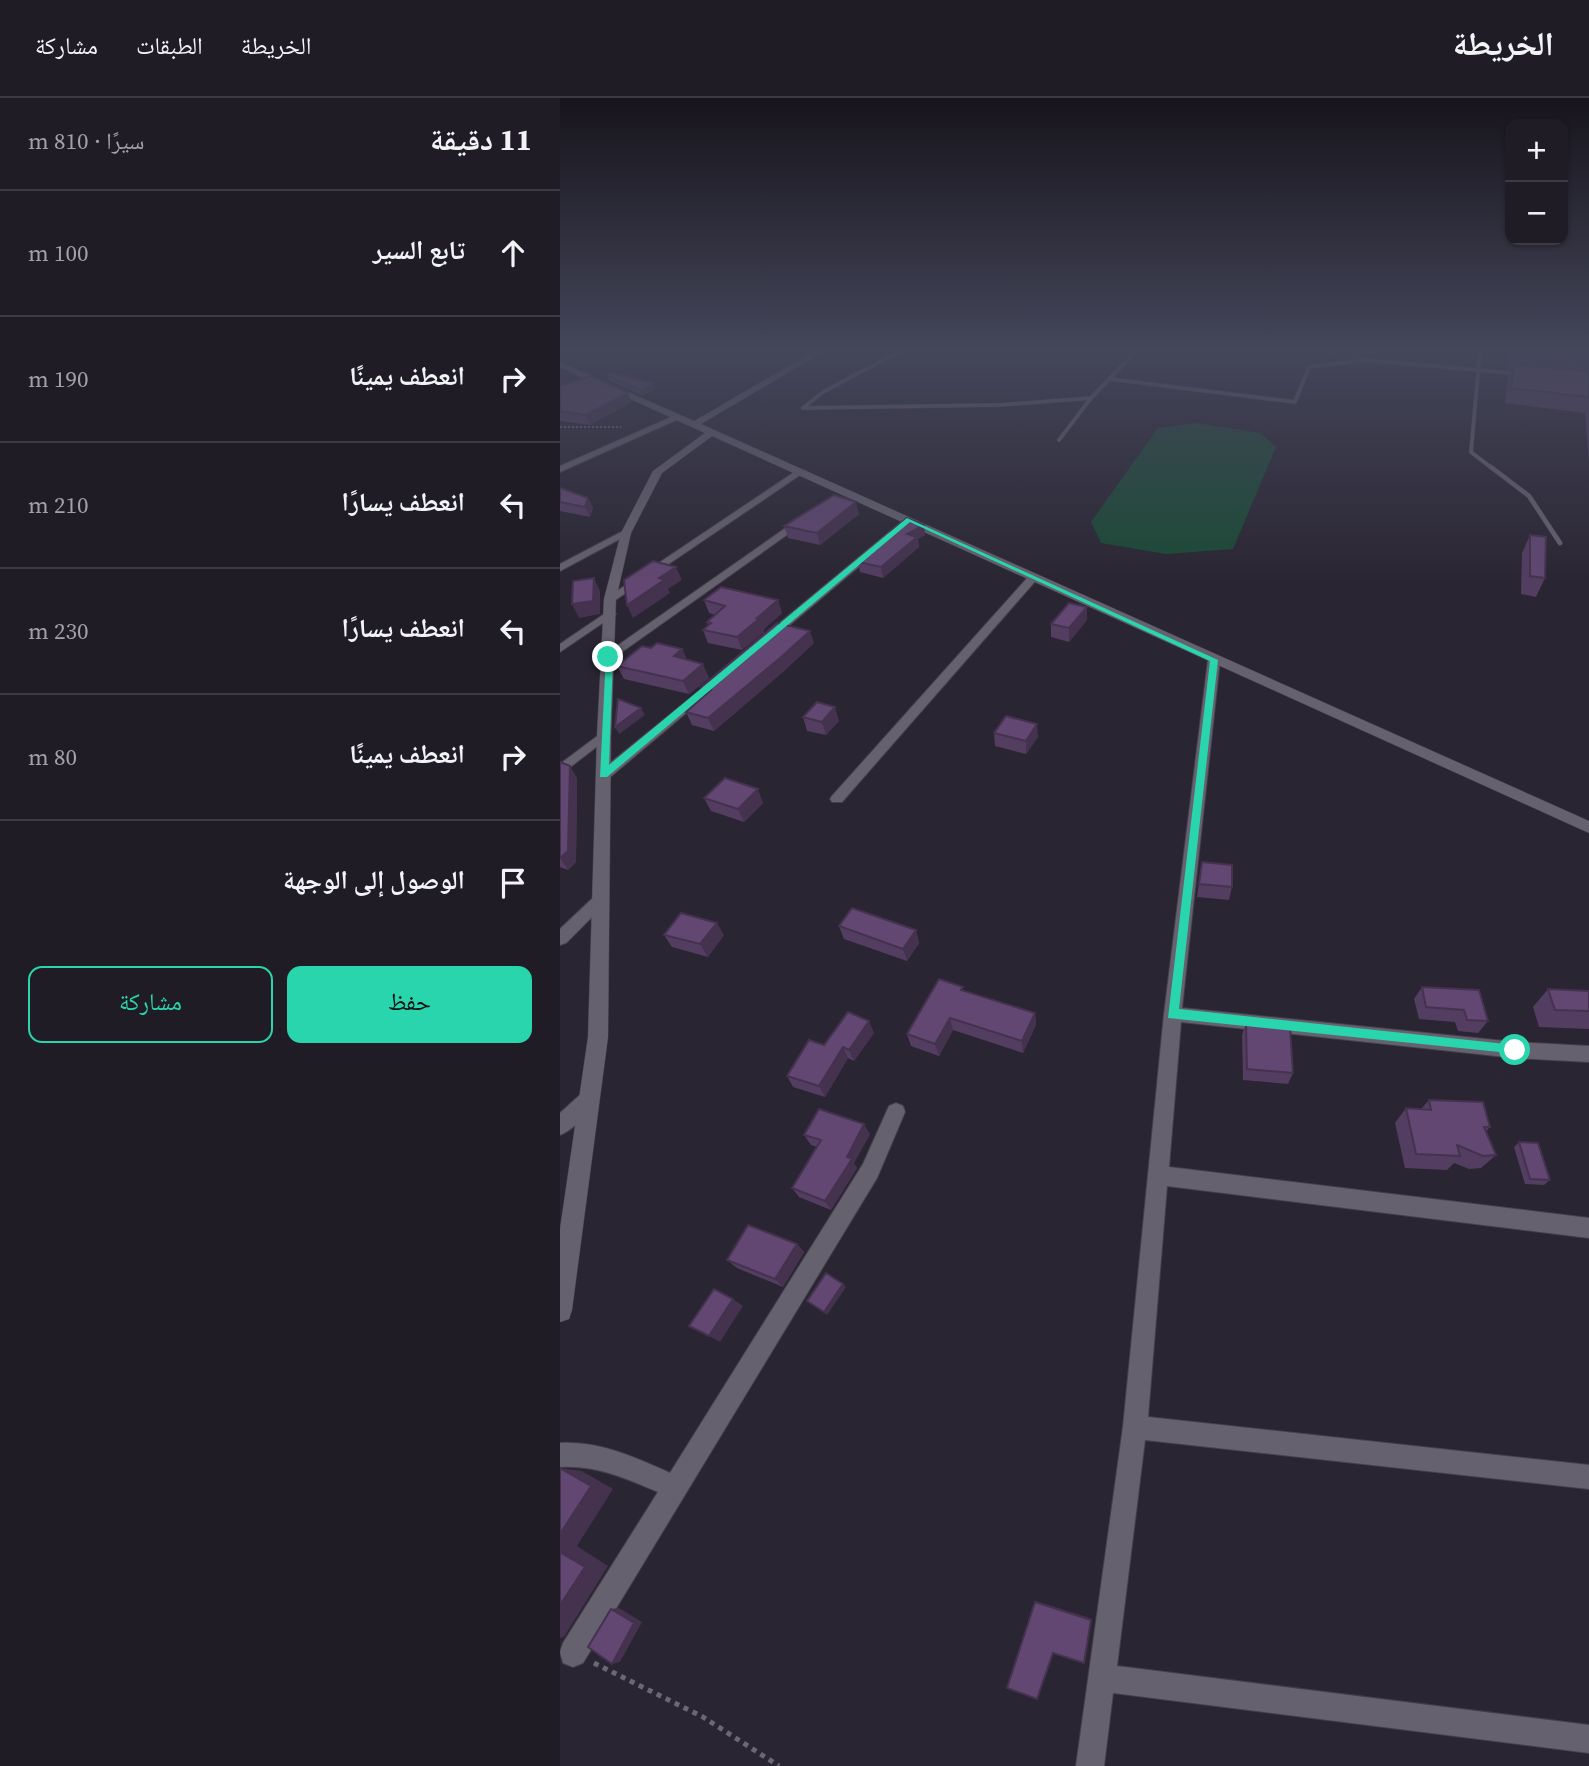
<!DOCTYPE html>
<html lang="ar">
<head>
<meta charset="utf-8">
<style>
  body { margin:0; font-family:"Source Serif 4","Noto Naskh Arabic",serif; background:#28252e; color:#f1f3f6; direction:rtl }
  .controls { position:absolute; right:21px; top:21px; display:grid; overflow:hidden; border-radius:14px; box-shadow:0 2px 5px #0004 }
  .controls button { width:63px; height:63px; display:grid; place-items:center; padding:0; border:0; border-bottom:2px solid #3d3a43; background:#201c26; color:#f1f3f6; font:35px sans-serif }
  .stop { position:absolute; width:21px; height:21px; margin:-16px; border:5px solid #29d5ad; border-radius:50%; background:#fff }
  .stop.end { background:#29d5ad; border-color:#fff; box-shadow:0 2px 7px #0008 }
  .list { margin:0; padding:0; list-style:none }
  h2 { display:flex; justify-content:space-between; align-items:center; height:91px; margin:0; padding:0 28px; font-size:30px }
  h2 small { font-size:23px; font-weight:400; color:#a2a1a7 }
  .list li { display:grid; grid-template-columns:46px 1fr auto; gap:21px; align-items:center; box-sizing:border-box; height:126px; padding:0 28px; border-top:2px solid #3d3a43 }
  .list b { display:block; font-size:26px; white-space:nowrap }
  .list em { font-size:23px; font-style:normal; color:#a2a1a7 }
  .actions { display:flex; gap:14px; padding:21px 28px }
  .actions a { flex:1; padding:16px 0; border:2px solid #29d5ad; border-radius:14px; text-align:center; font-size:24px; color:#29d5ad }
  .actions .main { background:#29d5ad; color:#111 }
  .icon { flex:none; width:38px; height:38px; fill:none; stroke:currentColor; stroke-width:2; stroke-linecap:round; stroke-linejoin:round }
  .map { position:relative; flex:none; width:1029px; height:1668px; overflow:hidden; direction:ltr }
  header { display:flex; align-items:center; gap:42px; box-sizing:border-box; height:98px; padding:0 35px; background:#201c26; border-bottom:2px solid #3d3a43 }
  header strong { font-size:33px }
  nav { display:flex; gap:38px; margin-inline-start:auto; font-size:24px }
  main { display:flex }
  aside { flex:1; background:#201c26 }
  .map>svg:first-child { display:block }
</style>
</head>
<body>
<header>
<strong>الخريطة</strong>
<nav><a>الخريطة</a><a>الطبقات</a><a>مشاركة</a></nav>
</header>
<main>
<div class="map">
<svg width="1029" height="1668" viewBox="0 0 1029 1668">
  <rect width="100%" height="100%" fill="#2a2532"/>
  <!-- green -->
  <path fill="#1a4a35" d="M 636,325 L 700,335 L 716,349 L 673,451 L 606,456 L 541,445 L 531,424 L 598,330 Z"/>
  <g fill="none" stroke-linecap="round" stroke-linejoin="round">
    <!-- lane-far1 casing -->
    <g stroke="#44404b" stroke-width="4.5">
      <path id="lane-far1" d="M 342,252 L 263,294 L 243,310 L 439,307 L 531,300
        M 920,252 L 911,354 L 933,371
        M 550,281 L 735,304 L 749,269 L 805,262 L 961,276
        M 499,342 L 531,300 L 577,252"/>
    </g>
    <!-- lane casing -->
    <g stroke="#44404b" stroke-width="5">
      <path id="lane" d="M 931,369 L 969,398 L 1000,445"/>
    </g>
    <!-- street casing -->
    <g stroke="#44404b" stroke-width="2">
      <path id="street" d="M 116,317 L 123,319 L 0,374 L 0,368 Z
        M 239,371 L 246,373 L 54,503 L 45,501 Z
        M 240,420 L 248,422 L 52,561 L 44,561 L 44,557 Z
        M 345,421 L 353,423 L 213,541 L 205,541 L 205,537 Z
        M 63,433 L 71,435 L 0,473 L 0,466 Z
        M 469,478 L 478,480 L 282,704 L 272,704 L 270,701 L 272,698 Z
        M 47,514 L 56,516 L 0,554 L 0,546 Z
        M 654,559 L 660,562 L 622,910 L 955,944 L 1029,948 L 1029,964 L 955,960 L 621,924 L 609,1069 L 1029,1120 L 1029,1140 L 607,1088 L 588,1319 L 1029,1367 L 1029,1391 L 585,1342 L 557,1568 L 1029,1627 L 1029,1655 L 553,1595 L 544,1668 L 516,1668 L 563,1329 L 604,916 L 648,562 Z
        M 160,576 L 164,577 L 164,583 L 49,680 L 39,680 L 39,674 Z
        M 44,633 L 48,634 L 48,640 L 0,677 L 0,666 Z
        M 41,795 L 49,801 L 46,805 L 6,845 L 0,847 L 0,831 L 36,797 Z
        M 28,993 L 34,995 L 37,1001 C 31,1014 13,1032 0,1037 L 0,1015 L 22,995 Z
        M 336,1005 L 343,1008 L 345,1014 L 317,1080 L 23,1565 L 13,1569 L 3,1565 L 0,1554 L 3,1545 L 98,1394 C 65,1380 36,1367 0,1369 L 0,1345 C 40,1343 74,1359 110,1375 L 303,1066 L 329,1008 Z"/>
    </g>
    <!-- secondary casing -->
    <g stroke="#44404b" stroke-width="1">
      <path id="secondary" d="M 257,252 L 266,252 L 141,326 L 1029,723 L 1029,735 L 152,338 L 102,375 L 71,435 L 56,501 L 51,637 L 48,939 L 12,1212 L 9,1221 L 0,1224 L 0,1131 L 28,939 L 37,637 L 44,501 L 61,435 L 93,373 L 145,335 L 0,269 L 0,264 L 134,323 Z"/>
    </g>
    <!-- path-far1 -->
    <path stroke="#6c6773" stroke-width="2" stroke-dasharray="2 2" stroke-linecap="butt" d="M 0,329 L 61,329"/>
    <!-- path -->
    <path stroke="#6c6773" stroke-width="5" stroke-dasharray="5 5" stroke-linecap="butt" d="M 34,1565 L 143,1619 L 219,1668"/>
    <!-- lane-far1 -->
    <use href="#lane-far1" stroke="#66616f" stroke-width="3.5"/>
    <!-- lane -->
    <use href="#lane" stroke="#66616f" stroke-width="4.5"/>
    <!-- street -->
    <use href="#street" fill="#66616f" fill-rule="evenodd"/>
    <!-- secondary -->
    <use href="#secondary" fill="#66616f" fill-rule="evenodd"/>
  </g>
  <!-- wall -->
  <path fill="#533d61" d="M 747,252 L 779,252 L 778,256 Z
    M 949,252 L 985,252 L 1029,257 L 1029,364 L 1025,315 L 945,305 L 948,280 L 952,272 L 947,272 Z
    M 46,277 L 95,291 L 83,298 L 48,282 Z
    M 0,288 L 71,304 L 30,327 L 0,323 Z
    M 0,390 L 28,400 L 33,410 L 30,419 L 0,413 Z
    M 299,416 L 260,447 L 228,440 L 224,428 Z
    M 364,427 L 365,437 L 358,441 L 359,449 L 323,480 L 300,474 L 298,464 L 332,437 L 331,433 Z
    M 970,437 L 985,480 L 976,499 L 961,496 L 962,455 Z
    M 144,502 L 218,502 L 222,515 L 204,531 L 204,534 L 182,552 L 148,545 L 143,532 L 148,527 L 147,524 L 155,517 L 149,515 Z
    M 527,522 L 509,544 L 491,539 L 491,526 Z
    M 254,545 L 224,573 L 154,633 L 132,627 L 126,614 L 144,598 L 141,589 Z
    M 91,550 L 122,551 L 127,562 L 149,580 L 129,596 L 64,581 L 57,568 Z
    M 243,619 L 279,623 L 266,637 L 247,633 Z
    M 434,635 L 478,639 L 466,656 L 435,648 Z
    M 0,664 L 17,680 L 16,764 L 8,772 L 0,769 Z
    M 144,700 L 203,705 L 184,724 L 151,713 Z
    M 642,764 L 672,789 L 669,802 L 637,799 Z
    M 279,828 L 356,832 L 359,845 L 347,863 L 284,841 Z
    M 104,837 L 164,837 L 148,859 L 112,849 Z
    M 862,889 L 928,923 L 918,935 L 898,933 L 895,924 L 859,921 L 854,901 Z
    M 988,891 L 1029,893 L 1029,931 L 979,929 L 973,909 Z
    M 404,893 L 475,915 L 476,927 L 463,955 L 393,932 L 379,958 L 351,948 L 347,936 Z
    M 686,925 L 733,975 L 728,986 L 683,982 L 682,937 Z
    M 314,935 L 294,963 L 288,960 L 265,999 L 233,989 L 227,978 L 264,947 Z
    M 869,1002 L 930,1029 L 926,1033 L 936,1057 L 921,1070 L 909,1071 L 894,1065 L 887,1072 L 845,1070 L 835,1025 L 846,1010 L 861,1011 Z
    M 310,1036 L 294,1065 L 297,1070 L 271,1112 L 239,1099 L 232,1090 L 257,1049 L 251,1047 L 244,1037 Z
    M 959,1044 L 990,1082 L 984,1087 L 965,1086 L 954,1049 Z
    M 237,1146 L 244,1154 L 223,1189 L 177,1170 L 167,1162 Z"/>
  <!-- shaded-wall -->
  <path fill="#44324f" d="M 93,285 L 95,291 L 83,298 L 81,292 Z
    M 68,295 L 71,304 L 30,327 L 26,317 Z
    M 28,400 L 33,410 L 30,419 L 25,409 Z
    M 296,404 L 299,416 L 260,447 L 257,435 Z
    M 364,427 L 365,437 L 358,441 L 359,449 L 323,480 L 321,469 L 347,436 Z
    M 116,469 L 122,482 L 108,491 L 110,495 L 73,520 L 67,507 L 99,480 Z
    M 34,480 L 40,493 L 40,516 L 19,520 L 12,506 Z
    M 218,502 L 222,515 L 204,531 L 204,534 L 182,552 L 177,539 Z
    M 527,509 L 527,522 L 509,544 L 509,530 Z
    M 250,533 L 254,545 L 224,573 L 154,633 L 148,620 Z
    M 122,551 L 128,564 L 114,558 Z
    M 143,566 L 149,580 L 129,596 L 123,583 Z
    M 275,609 L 279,623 L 266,637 L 262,624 Z
    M 81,610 L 85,617 L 59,636 L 55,629 Z
    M 477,626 L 478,639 L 466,656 L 466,643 Z
    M 10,668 L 17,680 L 16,764 L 8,772 L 0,760 Z
    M 198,691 L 203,705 L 184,724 L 178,711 Z
    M 157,825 L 164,837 L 148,859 L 140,846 Z
    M 356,832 L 359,845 L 347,863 L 343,851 Z
    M 475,915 L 476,927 L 463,955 L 462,943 Z
    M 390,920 L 393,932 L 379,958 L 375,946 Z
    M 309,923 L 314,935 L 294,963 L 289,952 Z
    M 283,949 L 288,960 L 265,999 L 259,988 Z
    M 304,1026 L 310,1036 L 294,1065 L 297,1070 L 271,1112 L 265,1103 Z
    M 237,1146 L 244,1154 L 223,1189 L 215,1181 Z
    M 283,1186 L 286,1189 L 267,1217 L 264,1214 Z
    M 173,1201 L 183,1208 L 160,1244 L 149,1238 Z
    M 0,1370 L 22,1373 L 53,1391 L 17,1448 L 48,1468 L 4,1539 L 0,1540 Z
    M 476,1503 L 530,1520 L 531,1522 L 475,1504 Z
    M 59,1510 L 82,1524 L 60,1564 L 52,1566 L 51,1511 Z"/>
  <!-- building -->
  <path fill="#614771" stroke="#44324f" stroke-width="2" d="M 953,252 L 985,252 L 1029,257 L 1029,265 L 953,257 Z
    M 954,266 L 1029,273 L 1029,299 L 951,290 Z
    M 51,275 L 93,285 L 81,292 L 46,277 Z
    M 31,278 L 68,295 L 26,317 L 0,313 L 0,288 Z
    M 0,390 L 28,400 L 25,409 L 0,404 Z
    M 274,397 L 296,404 L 257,435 L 224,428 Z
    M 347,420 L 364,427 L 347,436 L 357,439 L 321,469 L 298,464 L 335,434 L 331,433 Z
    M 970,437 L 986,439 L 985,480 L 970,478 Z
    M 93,463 L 116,469 L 99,480 L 104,482 L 67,507 L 64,482 Z
    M 34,480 L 33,503 L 12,506 L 13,483 Z
    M 161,489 L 218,502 L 197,520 L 200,520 L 177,539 L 143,532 L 151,525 L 147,524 L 165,508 L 144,502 Z
    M 509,505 L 527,509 L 509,530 L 491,526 Z
    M 217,525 L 250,533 L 220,560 L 148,620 L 126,614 L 151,592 L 141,589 Z
    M 97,545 L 122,551 L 114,558 L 143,566 L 123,583 L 57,568 L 82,548 L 91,550 Z
    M 58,601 L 81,610 L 55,629 Z
    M 257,604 L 275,609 L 262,624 L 243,619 Z
    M 446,618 L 477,626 L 466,643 L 434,635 Z
    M 0,664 L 10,668 L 8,753 L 0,760 Z
    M 165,680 L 198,691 L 178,711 L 144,700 Z
    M 642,764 L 672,767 L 672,789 L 639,786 Z
    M 292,810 L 356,832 L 343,851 L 279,828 Z
    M 121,815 L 157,825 L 140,846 L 104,837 Z
    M 379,881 L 403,889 L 401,892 L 475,915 L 462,943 L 390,920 L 375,946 L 347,936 Z
    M 862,889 L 919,892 L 928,923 L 907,922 L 904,912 L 866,909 Z
    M 988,891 L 1029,893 L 1029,913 L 995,912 Z
    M 288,914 L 309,923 L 289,952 L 283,949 L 259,988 L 227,978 L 249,942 L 264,947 Z
    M 686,925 L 730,929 L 733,975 L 687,971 Z
    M 869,1002 L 923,1004 L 930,1029 L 924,1029 L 936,1057 L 923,1058 L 897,1047 L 900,1058 L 856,1056 L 846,1010 L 871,1012 Z
    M 259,1011 L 304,1026 L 287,1059 L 292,1061 L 265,1103 L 232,1090 L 261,1042 L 244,1037 Z
    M 959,1044 L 978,1045 L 990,1082 L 970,1081 Z
    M 188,1127 L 237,1146 L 215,1181 L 167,1162 Z
    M 266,1175 L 283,1186 L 264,1214 L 247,1203 Z
    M 154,1191 L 173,1201 L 149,1238 L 129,1228 Z
    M 0,1370 L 31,1388 L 0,1436 Z
    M 0,1454 L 25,1469 L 0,1507 Z
    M 475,1504 L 531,1522 L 524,1565 L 493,1555 L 477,1601 L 447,1590 Z
    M 51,1511 L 74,1525 L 52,1566 L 28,1549 Z"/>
  <!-- sky -->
  <linearGradient id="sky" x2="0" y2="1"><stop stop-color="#17141c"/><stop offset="0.52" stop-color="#44465a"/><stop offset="1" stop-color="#44465a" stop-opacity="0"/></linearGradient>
  <rect width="1029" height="485" fill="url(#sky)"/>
  <!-- route -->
  <path fill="#29d5ad" d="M 347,420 L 658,562 L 619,911 L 955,947 L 959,948 L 959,956 L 608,920 L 650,563 L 350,424 L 47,679 L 40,679 L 46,557 L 53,559 L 49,667 Z"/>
</svg>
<div class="controls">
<button>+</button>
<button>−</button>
</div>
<div class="stop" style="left:955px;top:952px"></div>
<div class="stop end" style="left:48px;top:559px"></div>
</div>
<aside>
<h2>11 دقيقة<small>سيرًا · 810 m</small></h2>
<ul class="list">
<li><svg class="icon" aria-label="ahead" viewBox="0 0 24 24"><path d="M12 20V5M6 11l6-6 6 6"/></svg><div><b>تابع السير</b></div><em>100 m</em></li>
<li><svg class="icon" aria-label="right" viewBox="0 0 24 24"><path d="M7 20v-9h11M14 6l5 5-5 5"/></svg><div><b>انعطف يمينًا</b></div><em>190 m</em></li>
<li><svg class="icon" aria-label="left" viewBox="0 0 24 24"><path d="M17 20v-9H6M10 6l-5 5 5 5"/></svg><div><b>انعطف يسارًا</b></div><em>210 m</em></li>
<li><svg class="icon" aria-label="left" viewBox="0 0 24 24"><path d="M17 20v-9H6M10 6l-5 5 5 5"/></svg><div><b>انعطف يسارًا</b></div><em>230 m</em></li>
<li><svg class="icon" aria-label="right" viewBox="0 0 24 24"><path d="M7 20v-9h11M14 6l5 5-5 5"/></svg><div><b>انعطف يمينًا</b></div><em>80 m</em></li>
<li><svg class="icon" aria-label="arrive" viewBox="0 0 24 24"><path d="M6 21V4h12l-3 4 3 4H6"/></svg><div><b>الوصول إلى الوجهة</b></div></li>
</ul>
<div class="actions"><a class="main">حفظ</a><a>مشاركة</a></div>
</aside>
</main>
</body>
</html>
